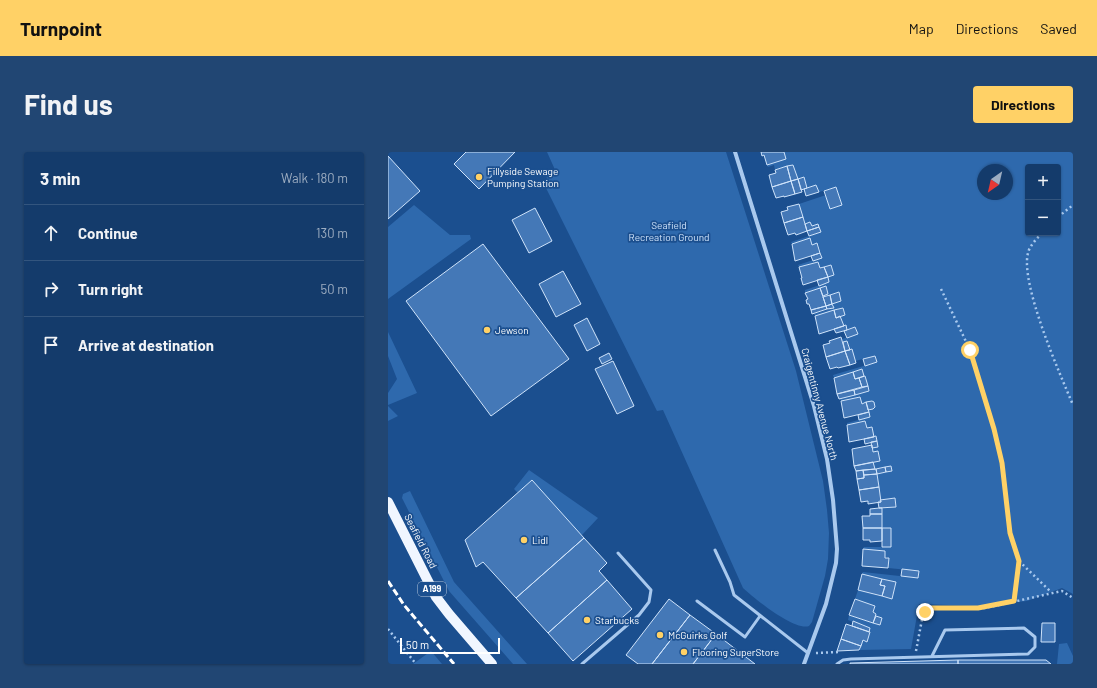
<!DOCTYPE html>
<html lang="en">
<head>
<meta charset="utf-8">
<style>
  body { margin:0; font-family:Barlow,sans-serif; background:#214673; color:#f1f3f6 }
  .controls { position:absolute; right:12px; top:12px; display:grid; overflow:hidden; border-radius:4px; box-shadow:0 1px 3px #0004 }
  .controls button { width:36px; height:36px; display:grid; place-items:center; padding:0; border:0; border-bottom:1px solid #33557e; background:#143b6b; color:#f1f3f6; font:20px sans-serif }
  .compass { position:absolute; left:589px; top:12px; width:36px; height:36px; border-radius:50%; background:#143b6b; box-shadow:0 1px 3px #0004; rotate:214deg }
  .scale { position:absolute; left:12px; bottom:10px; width:100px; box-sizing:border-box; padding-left:4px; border:2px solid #fff; border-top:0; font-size:11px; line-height:14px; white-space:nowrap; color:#fff; -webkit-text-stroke:3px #1b4f8f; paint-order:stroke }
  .stop { position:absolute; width:12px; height:12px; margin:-9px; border:3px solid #ffd166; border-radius:50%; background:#fff }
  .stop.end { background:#ffd166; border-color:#fff; box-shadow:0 1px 4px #0008 }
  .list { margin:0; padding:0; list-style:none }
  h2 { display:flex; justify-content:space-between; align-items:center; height:52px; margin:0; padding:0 16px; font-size:17px }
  h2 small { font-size:13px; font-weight:400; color:#9dadc1 }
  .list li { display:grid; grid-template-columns:26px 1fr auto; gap:12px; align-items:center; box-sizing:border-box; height:56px; padding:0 16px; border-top:1px solid #33557e }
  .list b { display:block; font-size:15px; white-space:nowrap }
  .list em { font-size:13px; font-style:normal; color:#9dadc1 }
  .icon { flex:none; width:22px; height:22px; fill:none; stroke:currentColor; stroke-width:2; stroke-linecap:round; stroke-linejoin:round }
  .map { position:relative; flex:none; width:685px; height:512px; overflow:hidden; border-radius:4px }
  header { display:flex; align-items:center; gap:24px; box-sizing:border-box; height:56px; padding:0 20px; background:#ffd166; color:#111 }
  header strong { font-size:19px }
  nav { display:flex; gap:22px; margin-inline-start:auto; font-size:14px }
  .intro { display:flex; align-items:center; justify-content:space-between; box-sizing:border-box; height:96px; padding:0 24px }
  h1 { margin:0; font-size:28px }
  .button { padding:10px 18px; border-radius:4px; background:#ffd166; color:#111; font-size:14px; font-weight:700 }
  main { display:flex; gap:24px; padding:0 24px }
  aside { flex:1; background:#143b6b; border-radius:4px; box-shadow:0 1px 3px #0004 }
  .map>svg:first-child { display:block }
</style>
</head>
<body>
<header>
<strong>Turnpoint</strong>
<nav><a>Map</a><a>Directions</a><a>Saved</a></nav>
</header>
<div class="intro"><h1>Find us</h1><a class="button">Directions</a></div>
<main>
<aside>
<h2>3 min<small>Walk · 180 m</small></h2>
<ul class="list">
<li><svg class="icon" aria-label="ahead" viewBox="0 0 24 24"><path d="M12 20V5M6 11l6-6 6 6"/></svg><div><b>Continue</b></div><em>130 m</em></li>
<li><svg class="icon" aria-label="right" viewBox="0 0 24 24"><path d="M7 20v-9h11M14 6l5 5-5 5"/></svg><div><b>Turn right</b></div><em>50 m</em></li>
<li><svg class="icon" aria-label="arrive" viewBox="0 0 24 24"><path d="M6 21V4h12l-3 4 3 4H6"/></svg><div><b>Arrive at destination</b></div></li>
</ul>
</aside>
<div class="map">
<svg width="685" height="512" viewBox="0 0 685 512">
  <rect width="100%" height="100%" fill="#1b4f8f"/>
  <!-- green -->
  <path fill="#2e69ad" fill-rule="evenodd" d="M 159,0 L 338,0 L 408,219 L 435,329 L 439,358 L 441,381 L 440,407 L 437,424 L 424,470 L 421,474 C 406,479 366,446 355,436 L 275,258 L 269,259 L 158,36 L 159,23 L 168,20 Z
    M 396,0 L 685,0 L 685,442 L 674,436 L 639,449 L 589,454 L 531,452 L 523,497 L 471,498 L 475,488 L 479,489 L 482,481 L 481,480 L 482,476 L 460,468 L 461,463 L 491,473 L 494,466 L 488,464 L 488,462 L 485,460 L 487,454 L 467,447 L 470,438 L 504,447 L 508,430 L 474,422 L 475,420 L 530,426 L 531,419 L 500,416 L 501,406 L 475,397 L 476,395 L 503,395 L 503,376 L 494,376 L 494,356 L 508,355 L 507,346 L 492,348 L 489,322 L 503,319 L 503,315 L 487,317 L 485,310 L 492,309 L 485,300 L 484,296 L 490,295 L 488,284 L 486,285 L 479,276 L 477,269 L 459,273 L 459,271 L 482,265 L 480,258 L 485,257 L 487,255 L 484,249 L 474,252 L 472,245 L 453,249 L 452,247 L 481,239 L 474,217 L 446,226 L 445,223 L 489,210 L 487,204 L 467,209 L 459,189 L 455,190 L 454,187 L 470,182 L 467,175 L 459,178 L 458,173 L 456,174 L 452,164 L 457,163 L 455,156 L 427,164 L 426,162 L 445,156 L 444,152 L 453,149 L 450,140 L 435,145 L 435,144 L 440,142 L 438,134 L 417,141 L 417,138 L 441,130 L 440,125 L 446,123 L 443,113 L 432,116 L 430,110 L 411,115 L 410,113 L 434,105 L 430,92 L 424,93 L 422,87 L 404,92 L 403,90 L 433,80 L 430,72 L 424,74 L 422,70 L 417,72 L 411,52 L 438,43 L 442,57 L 454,53 L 448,35 L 431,40 L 428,33 L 419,36 L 416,25 L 410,27 L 405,13 L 387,18 L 386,13 L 380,15 L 379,13 ZM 640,15 L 670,15 L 670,81 L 640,81 ZM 595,18 L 619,18 L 619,42 L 595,42 Z
    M 26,53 L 62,83 L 82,83 L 83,87 L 0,147 L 0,75 Z
    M 0,180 L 29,241 L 0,253 L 0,241 L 9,227 L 0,204 Z
    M 0,254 L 10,264 L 0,269 Z
    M 141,318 L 210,366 L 194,383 L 130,341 L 126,337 Z
    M 22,339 L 66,430 L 139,512 L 125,512 L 61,439 L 14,346 L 15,342 Z
    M 679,491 L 685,504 L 685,512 L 669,512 L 671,492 Z
    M 43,499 L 54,512 L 25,512 Z"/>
  <!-- building -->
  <path fill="#4478b7" stroke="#cfe3fa" d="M 78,0 L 127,0 L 91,37 L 66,12 Z
    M 373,0 L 396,0 L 398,7 L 379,13 L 376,3 L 374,4 Z
    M 0,4 L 32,39 L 0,67 Z
    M 405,13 L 410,27 L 403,29 L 399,14 Z
    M 399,14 L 403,29 L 384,35 L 381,23 L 388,21 L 387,18 Z
    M 416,25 L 419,36 L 413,38 L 410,27 Z
    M 410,27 L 414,40 L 407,42 L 403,29 Z
    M 403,29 L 407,42 L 396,45 L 396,44 L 388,46 L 384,35 Z
    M 428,33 L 431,40 L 418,44 L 416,37 Z
    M 448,35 L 454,53 L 442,57 L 436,39 Z
    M 411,52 L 415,65 L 396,71 L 393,60 L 400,58 L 399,55 Z
    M 147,56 L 164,89 L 141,101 L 124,68 Z
    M 415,65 L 419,79 L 408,83 L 407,81 L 400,83 L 396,71 Z
    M 422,70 L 424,74 L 430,72 L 431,75 L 419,79 L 417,72 Z
    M 431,75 L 433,80 L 421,84 L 419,79 Z
    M 422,86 L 424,93 L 429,91 L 432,101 L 407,109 L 404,92 Z
    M 95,92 L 181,207 L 103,264 L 18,149 Z
    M 432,101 L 434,106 L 425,109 L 423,104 Z
    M 430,110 L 432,116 L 436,115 L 440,125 L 415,133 L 413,126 L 414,126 L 411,115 Z
    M 443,113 L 446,123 L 440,125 L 436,115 Z
    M 175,119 L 193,152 L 168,165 L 151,132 Z
    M 440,125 L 441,130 L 431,134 L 429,128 Z
    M 438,134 L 440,142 L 435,144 L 432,136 Z
    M 432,136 L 438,154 L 423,158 L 421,152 L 419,152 L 418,148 L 420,147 L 417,141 Z
    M 451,140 L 453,149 L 444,152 L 442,143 Z
    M 442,143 L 444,152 L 438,154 L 435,145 Z
    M 444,152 L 446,156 L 439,157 L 438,154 Z
    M 438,154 L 439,157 L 424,162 L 423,158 Z
    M 455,156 L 457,163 L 448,166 L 446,158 Z
    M 446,158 L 448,166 L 452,164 L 456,174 L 431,182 L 427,164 Z
    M 199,166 L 212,192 L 199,199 L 186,173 Z
    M 458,173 L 459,178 L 448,181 L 446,177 Z
    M 467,175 L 470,182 L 459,186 L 456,179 Z
    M 453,185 L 457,199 L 438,205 L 435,193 L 442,191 L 441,189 Z
    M 459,189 L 462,198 L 457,199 L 455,190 Z
    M 464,197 L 468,211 L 462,213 L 457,199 Z
    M 457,199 L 462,213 L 450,216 L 449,215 L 442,217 L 438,205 Z
    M 221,201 L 224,207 L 214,212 L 211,206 Z
    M 487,204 L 489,210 L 477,214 L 475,207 Z
    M 225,209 L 246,254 L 229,262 L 207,217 Z
    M 474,217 L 476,224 L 467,227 L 465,220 Z
    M 465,220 L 467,227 L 471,226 L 474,235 L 449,242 L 446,226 Z
    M 477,224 L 480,234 L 474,235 L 471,226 Z
    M 480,234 L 481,239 L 467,243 L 466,238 Z
    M 466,238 L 467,243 L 451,247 L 449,242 Z
    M 472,245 L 474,252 L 478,250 L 481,260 L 456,266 L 453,249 Z
    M 484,249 L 486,250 L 487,255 L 485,257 L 480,258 L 478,250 Z
    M 481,260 L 482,265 L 471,268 L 470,263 Z
    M 477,269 L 479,276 L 484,275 L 486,285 L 461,290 L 459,273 Z
    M 488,284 L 489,289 L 477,292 L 476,287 Z
    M 489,289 L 490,295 L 484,296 L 483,290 Z
    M 484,293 L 485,300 L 490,299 L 492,309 L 466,314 L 464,297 Z
    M 485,310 L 487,317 L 468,319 L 466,314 Z
    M 503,314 L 504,319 L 498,320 L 497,315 Z
    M 497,315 L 498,320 L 489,322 L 488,317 Z
    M 488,317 L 489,322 L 476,323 L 475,318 Z
    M 475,318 L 476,326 L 469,327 L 468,319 Z
    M 489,322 L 491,335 L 471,338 L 469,327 L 476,326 L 476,323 Z
    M 144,328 L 196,386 L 128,446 L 95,410 L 88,415 L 77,388 Z
    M 491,335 L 493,350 L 480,352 L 480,349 L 473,350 L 471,338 Z
    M 507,346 L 508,355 L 491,356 L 490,350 L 493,350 L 492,348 Z
    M 491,356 L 494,356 L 494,362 L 482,362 L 482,357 Z
    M 482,362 L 494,362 L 494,376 L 475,376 L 474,364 L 482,364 Z
    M 475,376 L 494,376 L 494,389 L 482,390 L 482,388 L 475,388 Z
    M 494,376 L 503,376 L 503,395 L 494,395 Z
    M 196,386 L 219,411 L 211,419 L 219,428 L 160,481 L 128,446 Z
    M 475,397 L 497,399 L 497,406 L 501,406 L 500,416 L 474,414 Z
    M 514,417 L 531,419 L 530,426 L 513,424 Z
    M 474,422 L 494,427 L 492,433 L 497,434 L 494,444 L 470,438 Z
    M 494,427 L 508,430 L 504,447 L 494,444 L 497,434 L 492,433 Z
    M 219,428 L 244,457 L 185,509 L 160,481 Z
    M 281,447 L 302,463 L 264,512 L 250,512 L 238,503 Z
    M 467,447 L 487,454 L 485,460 L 488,462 L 485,471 L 461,463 Z
    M 302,463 L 328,482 L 305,512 L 264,512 Z
    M 488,464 L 494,466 L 492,473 L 485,471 Z
    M 465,469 L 482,476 L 481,480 L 464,474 Z
    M 654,471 L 667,471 L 667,490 L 653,490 Z
    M 458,472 L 482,480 L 479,490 L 475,488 L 473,494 L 453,487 Z
    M 328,482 L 367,512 L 305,512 Z
    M 453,487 L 473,494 L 471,498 L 449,499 Z
    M 570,508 L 570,512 L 462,512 L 462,511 Z
    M 570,508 L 658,508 L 663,512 L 570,512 Z"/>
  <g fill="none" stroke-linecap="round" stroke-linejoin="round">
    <!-- path -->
    <path stroke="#a9c9ee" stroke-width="2.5" stroke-dasharray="2 3" stroke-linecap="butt" d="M 670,65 L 685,53
      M 654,81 C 649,86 641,95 640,101 C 632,132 672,222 685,253
      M 553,137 L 582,198 L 595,238 L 614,311 L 622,381 L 631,409 L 663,440
      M 627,449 L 631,409
      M 0,477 L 28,512
      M 528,499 L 535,462 L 542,456 L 597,456 L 674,439 L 685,446
      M 428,501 L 451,500"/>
    <!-- service -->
    <path stroke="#a9c9ee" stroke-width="3" d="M 327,398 L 342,430 L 346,443 L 420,501
      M 309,449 L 357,485 L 372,464
      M 194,512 L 251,463 L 261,450 L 263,438 L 230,401
      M 449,512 L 455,508 L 463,507 L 640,502 L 647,495 L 647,485 L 636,476 L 557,478 L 544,504"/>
    <!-- minor -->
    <path stroke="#a9c9ee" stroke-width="4" d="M 347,0 L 426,254 L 439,307 L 445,348 L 449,397 L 448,411 L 438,452 L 416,512"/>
    <!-- primary -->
    <path stroke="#f0f6ff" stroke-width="10" d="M 0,350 L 48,445 L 61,462 L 104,512"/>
    <!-- rail -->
    <path stroke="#fff" stroke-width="3" stroke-dasharray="7 3" stroke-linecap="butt" d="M 0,429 L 16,453 L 66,512"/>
  </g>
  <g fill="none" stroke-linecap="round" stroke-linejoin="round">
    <!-- route -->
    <path stroke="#ffd166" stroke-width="5" d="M 537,460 L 544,456 L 590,456 L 626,449 L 631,409 L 622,381 L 614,311 L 606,277 L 582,198"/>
  </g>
  <!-- markers -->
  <g fill="#ffd166" stroke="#1b4f8f" stroke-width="1.5">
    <circle cx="91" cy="25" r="4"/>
    <circle cx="99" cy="178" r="4"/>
    <circle cx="136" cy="388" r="4"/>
    <circle cx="199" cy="468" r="4"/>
    <circle cx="272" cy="483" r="4"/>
    <circle cx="296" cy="500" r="4"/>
  </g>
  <g text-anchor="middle" stroke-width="3.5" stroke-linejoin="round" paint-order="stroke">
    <!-- shield labels -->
    <rect fill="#1b4f8f" stroke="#bbcadd" stroke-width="1" x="30" y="430" width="28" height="14" rx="3"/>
    <g font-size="9" font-weight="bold" fill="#fff">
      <text x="44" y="440">A199</text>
    </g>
    <!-- poi labels -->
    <g font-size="10" fill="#fff" stroke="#1b4f8f" text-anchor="start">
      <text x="99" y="23">Fillyside Sewage<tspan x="99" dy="12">Pumping Station</tspan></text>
      <text x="107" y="182">Jewson</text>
      <text x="144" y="392">Lidl</text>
      <text x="207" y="472">Starbucks</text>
      <text x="280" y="487">McGuirks Golf</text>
      <text x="304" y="504">Flooring SuperStore</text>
    </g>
    <!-- park labels -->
    <g font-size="10" fill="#cfe3fa" stroke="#1b4f8f">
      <text x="281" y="77">Seafield<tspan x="281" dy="12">Recreation Ground</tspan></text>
    </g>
    <!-- street labels -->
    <g font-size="10" fill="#fff" stroke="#1b4f8f">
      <text transform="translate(432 252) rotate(75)" y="4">Craigentinny Avenue North</text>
      <text transform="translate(33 389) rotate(63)" y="4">Seafield Road</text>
    </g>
  </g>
</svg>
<div class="controls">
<button>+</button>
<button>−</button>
</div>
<svg class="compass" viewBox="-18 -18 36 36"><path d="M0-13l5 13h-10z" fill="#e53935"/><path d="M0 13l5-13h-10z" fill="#9dadc1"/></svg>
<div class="scale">50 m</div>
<div class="stop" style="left:582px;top:198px"></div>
<div class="stop end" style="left:537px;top:460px"></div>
</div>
</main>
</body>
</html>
